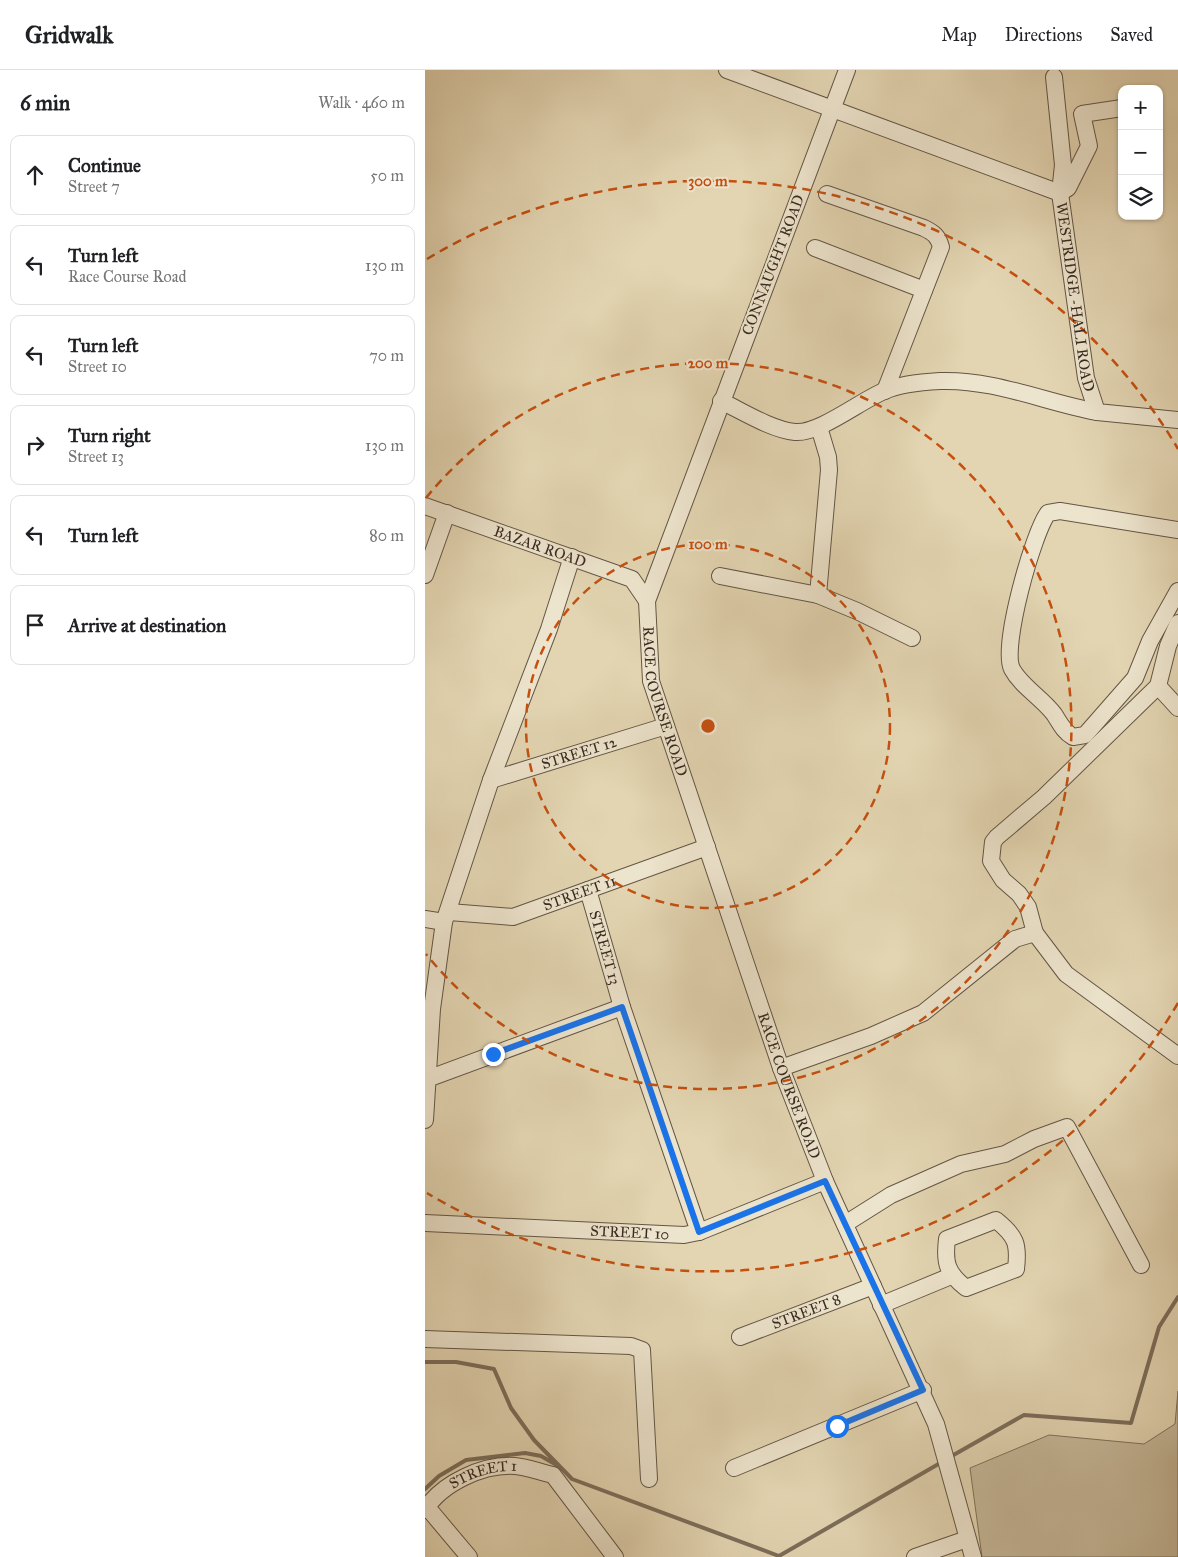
<!DOCTYPE html>
<html lang="en">
<head>
<meta charset="utf-8">
<style>
  body { margin:0; font-family:"IM FELL Great Primer",serif; background:#f2f2f2; color:#202124 }
  .controls { position:absolute; right:15px; top:15px; display:grid; overflow:hidden; border-radius:10px; box-shadow:0 1px 4px #0004 }
  .controls button { width:45px; height:45px; display:grid; place-items:center; padding:0; border:0; border-bottom:1px solid #e0e0e0; background:#fff; color:#202124; font:25px sans-serif }
  .stop { position:absolute; width:15px; height:15px; margin:-11px; border:4px solid #1a73e8; border-radius:50%; background:#fff }
  .stop.end { background:#1a73e8; border-color:#fff; box-shadow:0 1px 5px #0008 }
  .list { margin:0; padding:0; list-style:none }
  h2 { display:flex; justify-content:space-between; align-items:center; height:65px; margin:0; padding:0 20px; font-size:21px }
  h2 small { font-size:16px; font-weight:400; color:#757577 }
  .list li { display:grid; grid-template-columns:32px 1fr auto; gap:15px; align-items:center; box-sizing:border-box; height:80px; margin:0 10px 10px; padding:0 10px; border:1px solid #e0e0e0; border-radius:10px }
  .list b { display:block; font-size:19px; white-space:nowrap }
  .list p { margin:0; font-size:16px; white-space:nowrap; color:#757577 }
  .list em { font-size:16px; font-style:normal; color:#757577 }
  .icon { flex:none; width:28px; height:28px; fill:none; stroke:currentColor; stroke-width:2; stroke-linecap:round; stroke-linejoin:round }
  .map { position:relative; flex:none; width:753px; height:1487px; overflow:hidden }
  header { display:flex; align-items:center; gap:30px; box-sizing:border-box; height:70px; padding:0 25px; background:#fff; border-bottom:1px solid #e0e0e0 }
  header strong { font-size:24px }
  nav { display:flex; gap:28px; margin-inline-start:auto; font-size:18px }
  main { display:flex }
  aside { flex:1; background:#fff }
  .map>svg:first-child { display:block }
</style>
</head>
<body>
<header>
<strong>Gridwalk</strong>
<nav><a>Map</a><a>Directions</a><a>Saved</a></nav>
</header>
<main>
<aside>
<h2>6 min<small>Walk · 460 m</small></h2>
<ul class="list">
<li><svg class="icon" aria-label="ahead" viewBox="0 0 24 24"><path d="M12 20V5M6 11l6-6 6 6"/></svg><div><b>Continue</b><p>Street 7</p></div><em>50 m</em></li>
<li><svg class="icon" aria-label="left" viewBox="0 0 24 24"><path d="M17 20v-9H6M10 6l-5 5 5 5"/></svg><div><b>Turn left</b><p>Race Course Road</p></div><em>130 m</em></li>
<li><svg class="icon" aria-label="left" viewBox="0 0 24 24"><path d="M17 20v-9H6M10 6l-5 5 5 5"/></svg><div><b>Turn left</b><p>Street 10</p></div><em>70 m</em></li>
<li><svg class="icon" aria-label="right" viewBox="0 0 24 24"><path d="M7 20v-9h11M14 6l5 5-5 5"/></svg><div><b>Turn right</b><p>Street 13</p></div><em>130 m</em></li>
<li><svg class="icon" aria-label="left" viewBox="0 0 24 24"><path d="M17 20v-9H6M10 6l-5 5 5 5"/></svg><div><b>Turn left</b></div><em>80 m</em></li>
<li><svg class="icon" aria-label="arrive" viewBox="0 0 24 24"><path d="M6 21V4h12l-3 4 3 4H6"/></svg><div><b>Arrive at destination</b></div></li>
</ul>
</aside>
<div class="map">
<svg width="753" height="1487" viewBox="0 0 753 1487">
  <rect width="100%" height="100%" fill="#e3d5b2"/>
  <filter id="stains"><feTurbulence type="fractalNoise" baseFrequency=".004" numOctaves="4"/><feColorMatrix values="0 0 0 0 .2 0 0 0 0 .09 0 0 0 0 .02 0 0 0 .5 -.17"/></filter>
  <radialGradient id="worn" r=".72"><stop offset=".6" stop-color="#630" stop-opacity="0"/><stop offset="1" stop-color="#630" stop-opacity=".3"/></radialGradient>
  <!-- green -->
  <path fill="#c6b899" stroke="#7f725d" d="M 753,1321 L 753,1487 L 557,1487 L 545,1398 L 624,1365 L 719,1374 L 750,1354 Z"/>
  <g fill="none" stroke-linecap="round" stroke-linejoin="round">
    <!-- stream -->
    <path stroke="#7c6e5b" stroke-width="4" d="M 0,1292 L 31,1292 L 69,1299 L 86,1338 L 109,1370 L 147,1409 L 354,1486 L 517,1392
      M 525,1387 L 599,1345 L 706,1353 L 734,1257 L 753,1227
      M 0,1419 L 14,1406 L 41,1390 L 100,1383 L 116,1386 L 135,1397"/>
    <!-- minor casing -->
    <g stroke="#635645" stroke-width="18">
      <g id="minor">
        <path id="s1" d="M 302,0 L 635,123 L 661,308 L 672,342 L 753,350"/>
        <path id="s2" d="M 422,0 L 222,531 L 226,611 L 356,998 L 400,1111 L 511,1354 L 548,1487"/>
        <path d="M 629,7 L 638,95 L 635,123"/>
        <path d="M 635,123 L 643,118 L 664,76 L 657,44 L 697,38"/>
        <path d="M 402,124 L 499,158 C 509,163 513,166 516,177 L 460,321"/>
        <path d="M 390,178 L 499,220"/>
        <path d="M 296,331 C 317,341 347,360 370,362 C 394,364 435,331 459,321 C 475,314 497,312 515,311 C 569,309 619,332 672,342"/>
        <path id="s3" d="M 0,436 L 207,509 L 222,531"/>
        <path d="M 753,460 L 635,441 L 623,443 C 608,463 576,577 587,599 C 596,616 617,628 629,644 C 635,653 638,661 648,667 L 660,665 L 710,608 L 725,571 L 753,521"/>
        <path d="M 0,505 L 22,443"/>
        <path d="M 295,506 L 393,525 L 432,541 L 487,568"/>
        <path d="M 393,525 L 404,400 L 403,387 L 394,357"/>
        <path d="M 733,616 L 753,638"/>
        <path id="s4" d="M 66,710 L 241,656"/>
        <path id="s5" d="M 163,820 L 197,937 L 274,1162"/>
        <path id="s6" d="M 24,842 L 88,847 L 282,777"/>
        <path d="M 0,849 L 19,852"/>
        <path d="M 610,863 L 641,904 L 753,986"/>
        <path d="M 356,998 L 446,966 L 498,943 L 590,869 L 610,863 L 603,837 L 594,824 L 578,810 L 566,791 L 568,772 L 572,767 L 619,727 L 733,616 L 743,576 L 753,553"/>
        <path d="M 2,1009 L 197,937"/>
        <path d="M 0,1050 L 7,939 L 19,852 L 66,710 L 124,559 L 147,487"/>
        <path d="M 571,1150 C 591,1166 594,1174 591,1199 L 541,1218 C 522,1203 519,1193 522,1169 Z"/>
        <path id="s7" d="M 0,1153 L 259,1165 L 274,1162 L 400,1111"/>
        <path d="M 420,1154 L 466,1125 L 536,1094 L 580,1084 L 609,1069 L 642,1057 L 716,1195"/>
        <path d="M 456,1235 L 526,1206"/>
        <path id="s8" d="M 315,1267 L 448,1216"/>
        <path d="M 0,1269 L 206,1276 L 217,1280 L 224,1409"/>
        <path d="M 309,1398 L 498,1320"/>
        <path d="M 2,1437 L 44,1487"/>
        <path id="s9" d="M 0,1440 C 17,1413 58,1394 90,1396 C 102,1397 115,1402 128,1405 L 190,1487"/>
        <path d="M 490,1487 L 542,1469"/>
      </g>
    </g>
    <!-- minor -->
    <use href="#minor" stroke="#ede4cd" stroke-width="16"/>
  </g>
  <g fill="none" stroke-linecap="round" stroke-linejoin="round">
    <!-- route -->
    <path stroke="#1a73e8" stroke-width="6" d="M 68,984 L 197,937 L 274,1162 L 400,1111 L 498,1320 L 412,1356"/>
  </g>
  <!-- distance rings -->
  <g fill="none" stroke="#c55010" stroke-width="2.5" stroke-dasharray="9 6">
    <circle cx="283" cy="656" r="182"/>
    <path d="M1 428A363 363 0 1 1 1 884"/>
    <path d="M753 933A545 545 0 0 1 2 1123M2 189A545 545 0 0 1 753 379"/>
  </g>
  <g text-anchor="middle" stroke-width="4" stroke-linejoin="round" paint-order="stroke">
    <!-- street labels -->
    <g font-size="15" fill="#382b21" stroke="#ede4cd">
      <text transform="translate(348 195) rotate(-69)" y="5">CONNAUGHT ROAD</text>
      <text dy="5" stroke="none"><textPath href="#s1" startOffset="460">WESTRIDGE -HALI ROAD</textPath></text>
      <text dy="5" stroke="none"><textPath href="#s3" startOffset="122">BAZAR ROAD</textPath></text>
      <text dy="5" stroke="none"><textPath href="#s2" startOffset="670">RACE COURSE ROAD</textPath></text>
      <text dy="5" stroke="none"><textPath href="#s4" startOffset="92">STREET 12</textPath></text>
      <text dy="5" stroke="none"><textPath href="#s6" startOffset="135">STREET 11</textPath></text>
      <text dy="5" stroke="none"><textPath href="#s5" startOffset="60">STREET 13</textPath></text>
      <text dy="5" stroke="none"><textPath href="#s2" startOffset="1075">RACE COURSE ROAD</textPath></text>
      <text dy="5" stroke="none"><textPath href="#s7" startOffset="205">STREET 10</textPath></text>
      <text dy="5" stroke="none"><textPath href="#s8" startOffset="71">STREET 8</textPath></text>
      <text dy="5" stroke="none"><textPath href="#s9" startOffset="71">STREET 1</textPath></text>
    </g>
  </g>
  <circle cx="283" cy="656" r="8" fill="#c55010" stroke="#ede4cd" stroke-width="2.5"/>
  <g font-size="15" text-anchor="middle" font-weight="bold" fill="#c55010" stroke="#ede4cd" stroke-width="4" stroke-linejoin="round" paint-order="stroke">
    <text x="283" y="116">300 m</text>
    <text x="283" y="298">200 m</text>
    <text x="283" y="479">100 m</text>
  </g>
  <rect width="100%" height="100%" filter="url(#stains)"/>
  <rect width="100%" height="100%" fill="url(#worn)"/>
</svg>
<div class="controls">
<button>+</button>
<button>−</button>
<button><svg class="icon" aria-label="layers" viewBox="0 0 24 24"><path d="M12 4l9 5-9 5-9-5zM3 14l9 5 9-5"/></svg></button>
</div>
<div class="stop" style="left:412px;top:1356px"></div>
<div class="stop end" style="left:68px;top:984px"></div>
</div>
</main>
</body>
</html>
